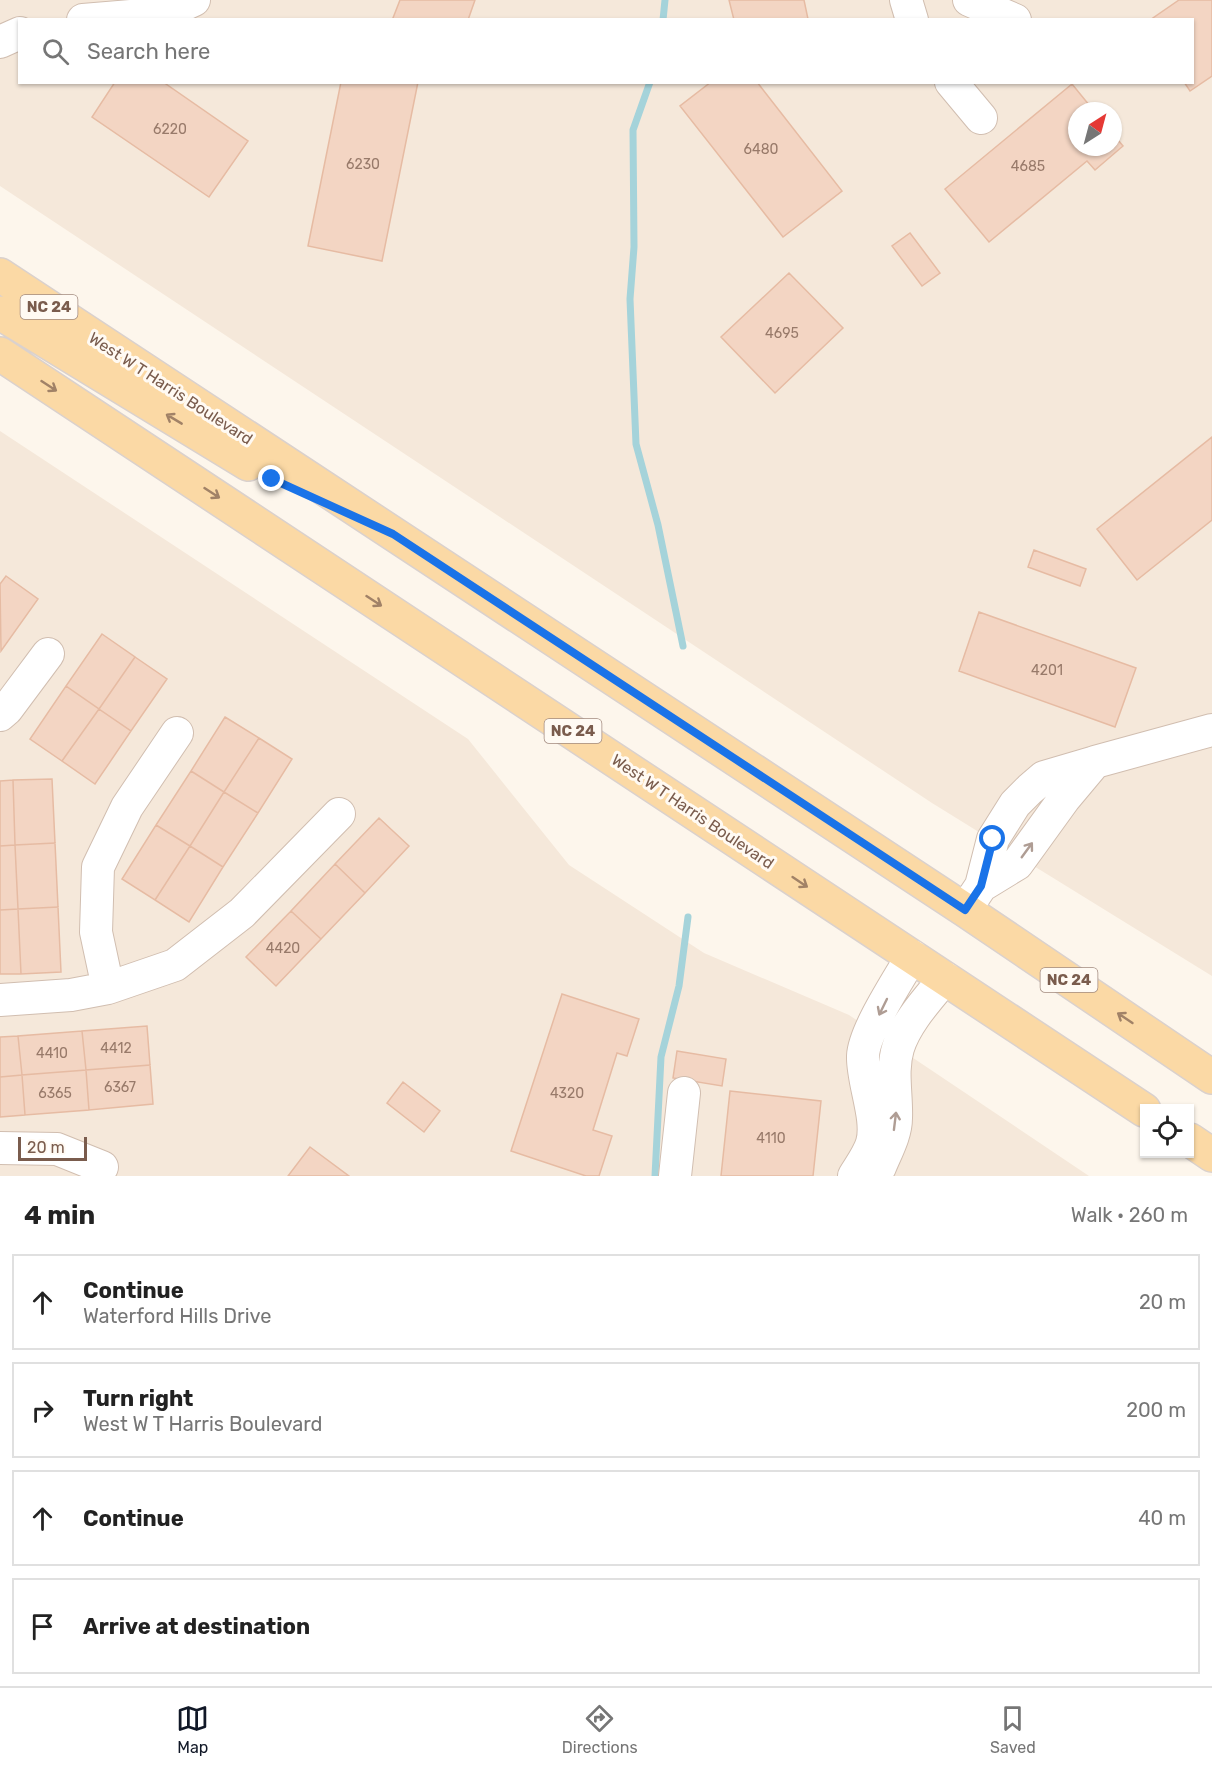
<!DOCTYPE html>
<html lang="en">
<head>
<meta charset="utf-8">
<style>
  body { margin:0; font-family:Rubik,sans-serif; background:#f6f6f6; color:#222 }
  .controls { position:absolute; right:18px; bottom:18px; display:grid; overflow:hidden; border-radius:0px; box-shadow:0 2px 4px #0004 }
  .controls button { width:54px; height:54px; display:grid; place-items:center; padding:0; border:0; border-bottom:2px solid #e0e0e0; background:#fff; color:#222; font:30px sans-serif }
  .compass { position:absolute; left:1068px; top:102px; width:54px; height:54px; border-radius:50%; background:#fff; box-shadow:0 2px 4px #0004; rotate:36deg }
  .scale { position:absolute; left:18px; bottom:15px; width:69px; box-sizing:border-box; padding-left:6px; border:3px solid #7a5c4d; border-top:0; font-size:16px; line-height:21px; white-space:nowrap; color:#7a5c4d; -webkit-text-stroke:4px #fffaf3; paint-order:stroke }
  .stop { position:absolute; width:18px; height:18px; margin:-14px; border:4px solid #1a73e8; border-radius:50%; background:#fff }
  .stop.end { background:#1a73e8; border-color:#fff; box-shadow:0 2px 6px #0008 }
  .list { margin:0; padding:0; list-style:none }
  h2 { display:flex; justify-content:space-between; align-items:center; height:78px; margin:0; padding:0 24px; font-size:26px }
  h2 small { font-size:20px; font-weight:400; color:#767676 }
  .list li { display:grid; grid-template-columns:39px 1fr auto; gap:18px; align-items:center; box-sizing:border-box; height:96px; margin:0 12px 12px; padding:0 12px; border:2px solid #e0e0e0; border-radius:0px }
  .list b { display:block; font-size:22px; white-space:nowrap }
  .list p { margin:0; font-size:20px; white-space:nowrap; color:#767676 }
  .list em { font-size:20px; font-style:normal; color:#767676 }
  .icon { flex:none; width:33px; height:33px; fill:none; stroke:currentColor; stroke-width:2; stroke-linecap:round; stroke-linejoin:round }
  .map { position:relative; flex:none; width:1212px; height:1176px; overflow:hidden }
  .search { position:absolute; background:#fff; box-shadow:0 2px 4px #0004; left:18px; right:18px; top:18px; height:66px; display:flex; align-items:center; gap:15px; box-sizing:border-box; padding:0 21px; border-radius:0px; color:#767676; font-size:22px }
  .sheet { height:510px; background:#fff }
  nav { display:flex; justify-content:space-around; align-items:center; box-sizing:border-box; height:84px; border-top:2px solid #e0e0e0; background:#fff; font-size:16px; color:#767676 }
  nav a { display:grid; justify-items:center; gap:3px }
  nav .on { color:#111827 }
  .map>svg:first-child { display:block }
</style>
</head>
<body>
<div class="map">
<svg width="1212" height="1176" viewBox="0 0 1212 1176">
  <rect width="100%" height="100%" fill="#fdf6ec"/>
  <!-- residential -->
  <path fill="#f5e8da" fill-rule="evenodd" d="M 0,0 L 1212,0 L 1212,976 L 932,803 L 0,186 ZM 20,20 L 1192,20 L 1192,82 L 20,82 ZM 1077,111 L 1113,111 L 1113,147 L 1077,147 Z
    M 0,431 L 468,739 L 569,865 L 704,953 L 849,1015 L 1089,1176 L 0,1176 Z"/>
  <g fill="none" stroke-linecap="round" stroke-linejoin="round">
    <!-- stream -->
    <path stroke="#a5d3da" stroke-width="7" d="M 663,20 L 665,0
      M 650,82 L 633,130 L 634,247 L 630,299 L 636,444 L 658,525 L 683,646
      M 655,1176 L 661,1057 L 679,986 L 688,917"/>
  </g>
  <!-- building -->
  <path fill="#f3d5c3" stroke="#e6bba3" stroke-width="1.5" d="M 400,0 L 475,0 L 468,20 L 396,20 L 393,18 Z
    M 729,0 L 804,0 L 808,19 L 734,20 Z
    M 1179,0 L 1212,0 L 1212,76 L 1190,91 L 1184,82 L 1192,82 L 1192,20 L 1150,20 Z
    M 115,82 L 163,82 L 248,141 L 209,197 L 92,117 Z
    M 341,82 L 418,82 L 382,261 L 308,246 Z
    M 711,82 L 757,82 L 842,191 L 783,237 L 680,106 Z
    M 1072,84 L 1094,111 L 1077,111 L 1077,147 L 1113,147 L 1113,134 L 1123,146 L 1095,170 L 1087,161 L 989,242 L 945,189 Z
    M 910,233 L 940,273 L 922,286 L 892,246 Z
    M 789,273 L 843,328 L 775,393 L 721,337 Z
    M 1212,437 L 1212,520 L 1137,580 L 1097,529 Z
    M 1034,550 L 1086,569 L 1080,586 L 1028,567 Z
    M 6,576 L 38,599 L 1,651 L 0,584 Z
    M 979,612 L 1136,668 L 1115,727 L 959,671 Z
    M 102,634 L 135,657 L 99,709 L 66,686 Z
    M 135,657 L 167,679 L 131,731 L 99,709 Z
    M 66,686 L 99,709 L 62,761 L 30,739 Z
    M 99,709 L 131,731 L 95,784 L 62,761 Z
    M 225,717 L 259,738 L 224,792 L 191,771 Z
    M 259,738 L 292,759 L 258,813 L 224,792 Z
    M 191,771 L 224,792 L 190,846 L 156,825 Z
    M 52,779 L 55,843 L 15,845 L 13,780 Z
    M 13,780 L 15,845 L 0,846 L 0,781 Z
    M 224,792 L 258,813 L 223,867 L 190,846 Z
    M 379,818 L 409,846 L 365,893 L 335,864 Z
    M 156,825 L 190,846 L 155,900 L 122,879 Z
    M 55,843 L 58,907 L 18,909 L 15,845 Z
    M 15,845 L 18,909 L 0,910 L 0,846 Z
    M 190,846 L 223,867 L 189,922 L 155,900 Z
    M 335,864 L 365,893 L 321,939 L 291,911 Z
    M 58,907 L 61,972 L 21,974 L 18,909 Z
    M 18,909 L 21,974 L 0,974 L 0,910 Z
    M 291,911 L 321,939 L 276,986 L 246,957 Z
    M 562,994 L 639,1019 L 627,1056 L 617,1053 L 593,1130 L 612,1136 L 599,1176 L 586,1176 L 511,1151 Z
    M 147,1026 L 150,1065 L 86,1070 L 82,1031 Z
    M 82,1031 L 86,1070 L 22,1075 L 18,1036 Z
    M 18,1036 L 22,1075 L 0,1077 L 0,1037 Z
    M 677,1051 L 726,1059 L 722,1086 L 673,1078 Z
    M 150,1065 L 153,1104 L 89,1110 L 86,1070 Z
    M 86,1070 L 89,1110 L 25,1115 L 22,1075 Z
    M 22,1075 L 25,1115 L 0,1117 L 0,1077 Z
    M 403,1082 L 440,1111 L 424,1132 L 387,1103 Z
    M 730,1091 L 821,1101 L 813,1176 L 721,1176 Z
    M 310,1147 L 349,1176 L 288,1176 Z"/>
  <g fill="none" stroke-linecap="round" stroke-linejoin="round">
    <!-- minor casing -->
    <g stroke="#d1beb0" stroke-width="34">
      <path id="minor" d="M 906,0 L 912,20
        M 969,0 L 1015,20
        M 83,20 L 166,13 L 194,0
        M 0,42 L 20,33
        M 951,82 L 981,118
        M 0,715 L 7,709 L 48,654
        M 1095,762 L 1212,730
        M 965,910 L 981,886 L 993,839 L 1015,804 L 1030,789 L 1044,777 L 1095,762 L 1064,799 L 1017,864 L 981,886
        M 108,988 L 96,932 L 98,867 L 127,807 L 177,733
        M 0,1000 L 71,995 L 108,988 L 175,965 L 242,913 L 339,814
        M 0,1148 L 57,1149 L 102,1167
        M 880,1167 C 886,1152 896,1135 896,1118 C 897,1095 891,1071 898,1048 C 906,1022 928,999 945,978
        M 675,1176 L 684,1093
        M 854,1176 C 860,1166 869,1154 872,1143 C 879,1119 862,1081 863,1056 C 864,1031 899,979 912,956"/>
    </g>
    <!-- major casing -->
    <g stroke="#dad1cd" stroke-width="36">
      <path id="major" d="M 0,275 L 965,910 L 1212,1077
        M 0,313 L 248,464
        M 0,354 L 1144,1110
        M 1190,1140 L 1212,1155"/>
    </g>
    <!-- minor -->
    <use href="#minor" stroke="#fff" stroke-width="32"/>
    <!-- major -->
    <use href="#major" stroke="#fbd9a5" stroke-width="33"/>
  </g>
  <!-- one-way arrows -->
  <defs><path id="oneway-shaft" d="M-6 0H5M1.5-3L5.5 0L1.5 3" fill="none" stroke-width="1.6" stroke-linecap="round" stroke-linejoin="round" transform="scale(1.5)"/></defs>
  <g stroke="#a18267">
    <use href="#oneway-shaft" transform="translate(49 386) rotate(33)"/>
    <use href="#oneway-shaft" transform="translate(174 419) rotate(-149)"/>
    <use href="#oneway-shaft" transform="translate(212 493) rotate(33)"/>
    <use href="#oneway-shaft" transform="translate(374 601) rotate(33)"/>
    <use href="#oneway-shaft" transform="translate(800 882) rotate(34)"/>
    <use href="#oneway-shaft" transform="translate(1125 1018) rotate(-146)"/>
  </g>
  <g stroke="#af9d94">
    <use href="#oneway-shaft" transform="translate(1027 850) rotate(-54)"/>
    <use href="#oneway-shaft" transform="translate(883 1007) rotate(116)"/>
    <use href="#oneway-shaft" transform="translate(895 1121) rotate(-83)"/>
  </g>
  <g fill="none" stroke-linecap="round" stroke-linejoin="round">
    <!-- route -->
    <path stroke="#1a73e8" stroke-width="8" d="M 272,479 L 393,534 L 965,910 L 981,886 L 993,839"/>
  </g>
  <g text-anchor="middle" stroke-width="6" stroke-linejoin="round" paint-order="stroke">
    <!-- number labels -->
    <g font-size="14" fill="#987a6a">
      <text x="170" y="134">6220</text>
      <text x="761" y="154">6480</text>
      <text x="363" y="169">6230</text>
      <text x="1028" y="171">4685</text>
      <text x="782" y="338">4695</text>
      <text x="1047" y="675">4201</text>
      <text x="283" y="953">4420</text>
      <text x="116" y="1053">4412</text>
      <text x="52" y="1058">4410</text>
      <text x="120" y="1092">6367</text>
      <text x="55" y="1098">6365</text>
      <text x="567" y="1098">4320</text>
      <text x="771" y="1143">4110</text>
    </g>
    <!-- shield labels -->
    <g fill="#fffaf3" stroke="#a28b7f" stroke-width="1.5">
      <rect x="20.5" y="295" width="57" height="24" rx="4.5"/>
      <rect x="544.5" y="719" width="57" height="24" rx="4.5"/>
      <rect x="1040.5" y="968" width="57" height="24" rx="4.5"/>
    </g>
    <g font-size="15" font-weight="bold" fill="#7a5c4d">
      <text x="49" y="312">NC 24</text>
      <text x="573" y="736">NC 24</text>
      <text x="1069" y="985">NC 24</text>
    </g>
    <!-- street labels -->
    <g font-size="16" fill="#7a5c4d" stroke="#fffaf3">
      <text transform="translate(171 388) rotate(33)" y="6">West W T Harris Boulevard</text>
      <text transform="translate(693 811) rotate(34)" y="6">West W T Harris Boulevard</text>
    </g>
  </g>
</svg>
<div class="controls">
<button><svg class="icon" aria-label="locate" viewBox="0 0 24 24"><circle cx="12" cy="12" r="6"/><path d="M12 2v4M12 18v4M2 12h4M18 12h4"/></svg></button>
</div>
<svg class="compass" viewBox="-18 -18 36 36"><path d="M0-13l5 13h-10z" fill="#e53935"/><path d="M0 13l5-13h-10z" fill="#767676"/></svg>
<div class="scale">20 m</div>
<div class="stop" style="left:993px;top:839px"></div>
<div class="stop end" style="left:272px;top:479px"></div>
<div class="search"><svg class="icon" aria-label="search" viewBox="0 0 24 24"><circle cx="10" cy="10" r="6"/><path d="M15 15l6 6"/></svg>Search here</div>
</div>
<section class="sheet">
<h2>4 min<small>Walk · 260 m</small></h2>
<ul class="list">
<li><svg class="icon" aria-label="ahead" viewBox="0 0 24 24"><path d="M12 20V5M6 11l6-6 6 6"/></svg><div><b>Continue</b><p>Waterford Hills Drive</p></div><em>20 m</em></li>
<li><svg class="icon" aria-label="right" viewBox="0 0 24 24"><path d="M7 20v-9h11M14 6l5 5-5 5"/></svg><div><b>Turn right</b><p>West W T Harris Boulevard</p></div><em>200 m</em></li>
<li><svg class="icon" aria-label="ahead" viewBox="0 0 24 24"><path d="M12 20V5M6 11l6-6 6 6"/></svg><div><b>Continue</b></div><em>40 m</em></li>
<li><svg class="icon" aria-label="arrive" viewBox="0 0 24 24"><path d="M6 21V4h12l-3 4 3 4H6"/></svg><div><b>Arrive at destination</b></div></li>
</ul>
</section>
<nav>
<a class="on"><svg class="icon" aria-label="map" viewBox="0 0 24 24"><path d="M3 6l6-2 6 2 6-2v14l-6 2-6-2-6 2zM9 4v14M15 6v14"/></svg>Map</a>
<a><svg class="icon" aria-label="directions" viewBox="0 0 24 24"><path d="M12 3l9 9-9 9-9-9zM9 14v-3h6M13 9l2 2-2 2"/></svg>Directions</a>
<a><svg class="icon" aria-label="saved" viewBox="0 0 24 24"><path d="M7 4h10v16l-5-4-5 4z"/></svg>Saved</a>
</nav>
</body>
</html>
